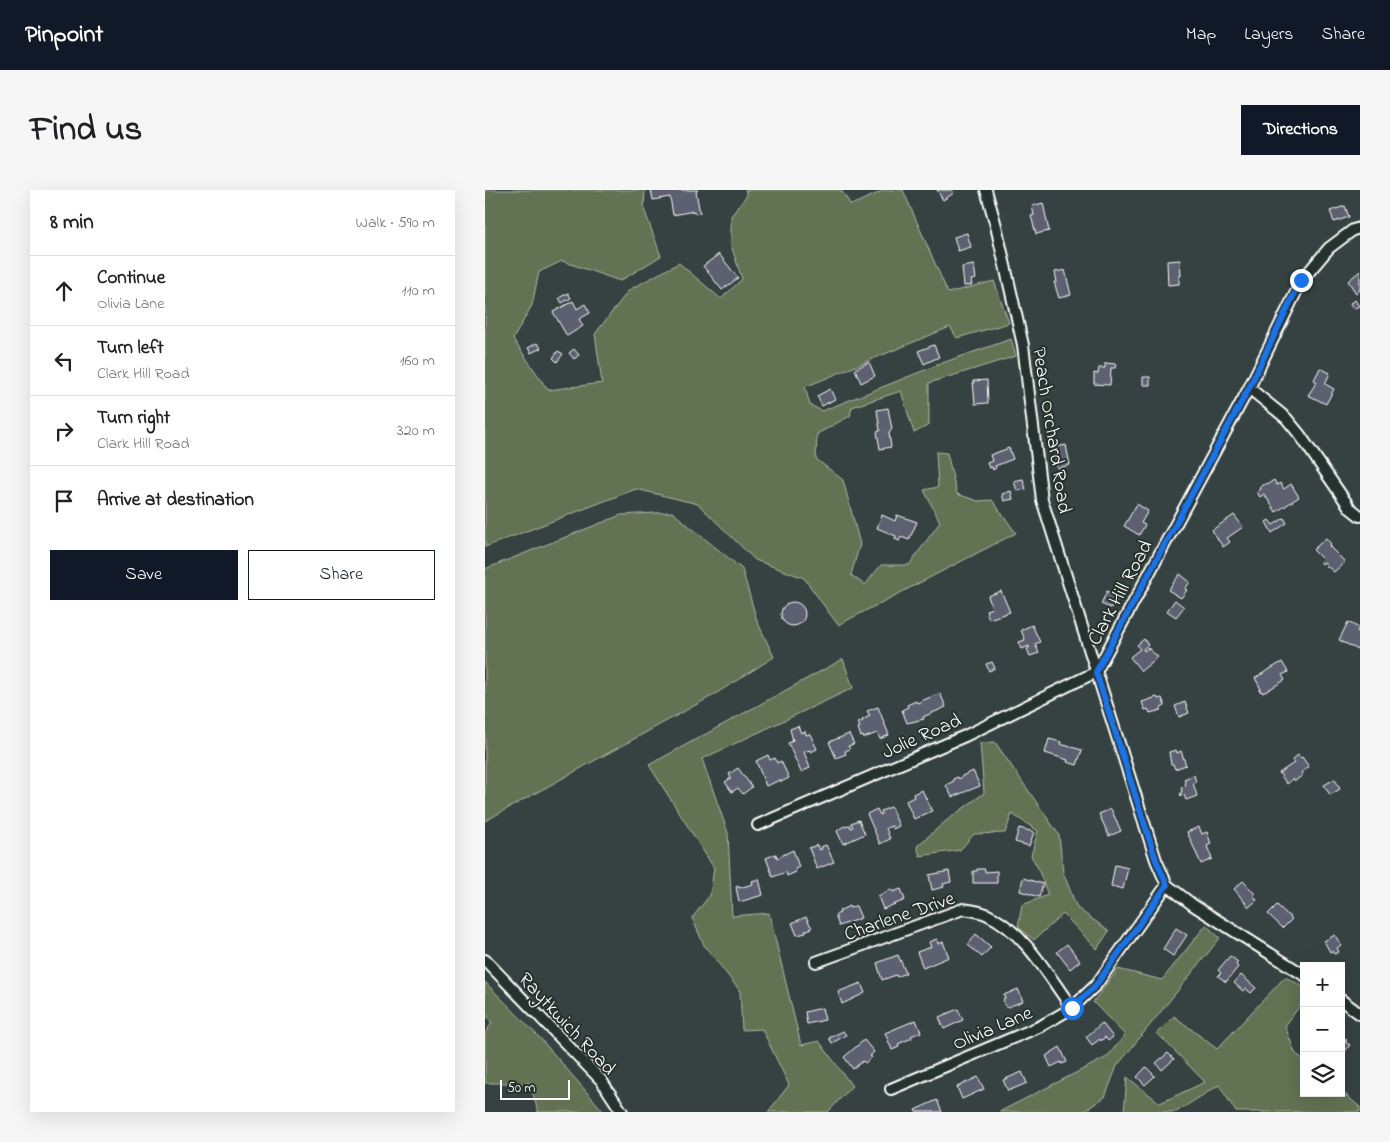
<!DOCTYPE html>
<html lang="en">
<head>
<meta charset="utf-8">
<style>
  body { margin:0; font-family:"Indie Flower",sans-serif; background:#f6f6f6; color:#202124 }
  .controls { position:absolute; right:15px; bottom:15px; display:grid; overflow:hidden; border-radius:0px; box-shadow:0 5px 20px #0002 }
  .controls button { width:45px; height:45px; display:grid; place-items:center; padding:0; border:0; border-bottom:1px solid #e0e0e0; background:#fff; color:#202124; font:25px sans-serif }
  .scale { position:absolute; left:15px; bottom:12px; width:70px; box-sizing:border-box; padding-left:5px; border:2px solid #fff; border-top:0; font-size:14px; line-height:18px; white-space:nowrap; color:#fff; -webkit-text-stroke:4px #26332d; paint-order:stroke }
  .stop { position:absolute; width:15px; height:15px; margin:-11px; border:4px solid #1a73e8; border-radius:50%; background:#fff }
  .stop.end { background:#1a73e8; border-color:#fff; box-shadow:0 1px 5px #0008 }
  .list { margin:0; padding:0; list-style:none }
  h2 { display:flex; justify-content:space-between; align-items:center; height:65px; margin:0; padding:0 20px; font-size:21px }
  h2 small { font-size:16px; font-weight:400; color:#757577 }
  .list li { display:grid; grid-template-columns:32px 1fr auto; gap:15px; align-items:center; box-sizing:border-box; height:70px; padding:0 20px; border-top:1px solid #e0e0e0 }
  .list b { display:block; font-size:19px; white-space:nowrap }
  .list p { margin:0; font-size:16px; white-space:nowrap; color:#757577 }
  .list em { font-size:16px; font-style:normal; color:#757577 }
  .actions { display:flex; gap:10px; padding:15px 20px }
  .actions a { flex:1; padding:11px 0; border:1px solid #111827; border-radius:0px; text-align:center; font-size:18px; color:#111827 }
  .actions .main { background:#111827; color:#fff }
  .icon { flex:none; width:28px; height:28px; fill:none; stroke:currentColor; stroke-width:2; stroke-linecap:round; stroke-linejoin:round }
  .map { position:relative; flex:none; width:875px; height:922px; overflow:hidden; border-radius:0px }
  header { display:flex; align-items:center; gap:30px; box-sizing:border-box; height:70px; padding:0 25px; background:#111827; color:#fff }
  header strong { font-size:24px }
  nav { display:flex; gap:28px; margin-inline-start:auto; font-size:18px }
  .intro { display:flex; align-items:center; justify-content:space-between; box-sizing:border-box; height:120px; padding:0 30px }
  h1 { margin:0; font-size:35px }
  .button { padding:12px 22px; border-radius:0px; background:#111827; color:#fff; font-size:18px; font-weight:700 }
  main { display:flex; gap:30px; padding:0 30px }
  aside { flex:1; background:#fff; border-radius:0px; box-shadow:0 5px 20px #0002 }
  .map>svg:first-child { display:block }
</style>
</head>
<body>
<header>
<strong>Pinpoint</strong>
<nav><a>Map</a><a>Layers</a><a>Share</a></nav>
</header>
<div class="intro"><h1>Find us</h1><a class="button">Directions</a></div>
<main>
<aside>
<h2>8 min<small>Walk · 590 m</small></h2>
<ul class="list">
<li><svg class="icon" aria-label="ahead" viewBox="0 0 24 24"><path d="M12 20V5M6 11l6-6 6 6"/></svg><div><b>Continue</b><p>Olivia Lane</p></div><em>110 m</em></li>
<li><svg class="icon" aria-label="left" viewBox="0 0 24 24"><path d="M17 20v-9H6M10 6l-5 5 5 5"/></svg><div><b>Turn left</b><p>Clark Hill Road</p></div><em>160 m</em></li>
<li><svg class="icon" aria-label="right" viewBox="0 0 24 24"><path d="M7 20v-9h11M14 6l5 5-5 5"/></svg><div><b>Turn right</b><p>Clark Hill Road</p></div><em>320 m</em></li>
<li><svg class="icon" aria-label="arrive" viewBox="0 0 24 24"><path d="M6 21V4h12l-3 4 3 4H6"/></svg><div><b>Arrive at destination</b></div></li>
</ul>
<div class="actions"><a class="main">Save</a><a>Share</a></div>
</aside>
<div class="map">
<svg width="875" height="922" viewBox="0 0 875 922">
  <rect width="100%" height="100%" fill="#364141"/>
  <filter id="ink" filterUnits="userSpaceOnUse"><feTurbulence type="fractalNoise" baseFrequency=".02" numOctaves="2"/><feDisplacementMap in="SourceGraphic" scale="10" xChannelSelector="R" yChannelSelector="G"/><feConvolveMatrix kernelMatrix="1 2 1 2 8 2 1 2 1" color-interpolation-filters="sRGB"/></filter>
  <g filter="url(#ink)">
    <!-- green -->
    <path fill="#647253" stroke="#b2b8a9" d="M 0,0 L 160,0 L 159,19 L 176,66 L 135,91 L 77,71 L 54,82 L 47,115 L 28,149 L 63,200 L 117,193 L 110,144 L 144,100 L 194,73 L 236,109 L 257,89 L 246,55 L 246,26 L 262,5 L 260,0 L 356,0 L 366,15 L 400,0 L 418,0 L 463,103 L 509,91 L 524,133 L 472,148 L 465,137 L 320,197 L 325,215 L 337,221 L 460,172 L 526,149 L 531,166 L 444,193 L 444,235 L 429,243 L 416,201 L 367,217 L 365,226 L 332,244 L 331,269 L 358,290 L 375,354 L 366,385 L 380,395 L 396,375 L 424,375 L 455,332 L 439,300 L 453,297 L 451,262 L 462,263 L 472,304 L 493,311 L 507,310 L 531,343 L 353,435 L 319,388 L 270,370 L 213,314 L 151,299 L 0,357 Z
      M 187,322 L 257,379 L 272,431 L 289,467 L 227,506 L 0,631 L 0,379 L 136,325 Z
      M 358,469 L 368,498 L 217,569 L 243,643 L 247,726 L 284,723 L 316,855 L 334,851 L 367,896 L 343,922 L 283,922 L 304,895 L 277,839 L 257,840 L 255,801 L 219,755 L 207,728 L 225,705 L 229,678 L 164,575 Z
      M 510,552 L 574,645 L 578,682 L 592,718 L 624,741 L 612,759 L 578,724 L 549,750 L 533,737 L 537,715 L 563,705 L 552,676 L 546,666 L 553,641 L 527,624 L 520,643 L 489,644 L 475,660 L 435,666 L 432,656 L 461,631 L 499,603 L 495,553 Z
      M 721,735 L 735,748 L 632,876 L 620,907 L 598,922 L 514,922 L 622,867 L 640,845 L 608,812 L 633,779 L 677,790 Z
      M 800,787 L 819,797 L 819,810 L 800,836 L 810,863 L 819,870 L 819,903 L 856,903 L 856,901 L 875,917 L 875,922 L 751,922 L 734,895 L 691,922 L 639,922 L 642,887 L 675,913 L 720,892 L 672,843 L 689,826 L 732,859 Z
      M 0,792 L 54,847 L 119,922 L 53,922 L 45,893 L 0,893 L 0,843 L 7,833 L 0,823 Z"/>
    <!-- building -->
    <path fill="#5c616f" stroke="#fff" d="M 166,0 L 213,0 L 211,2 L 215,23 L 210,24 L 209,21 L 188,25 L 185,7 L 168,10 Z
      M 452,0 L 467,0 L 469,3 L 458,10 Z
      M 558,13 L 564,41 L 551,44 L 546,26 L 549,25 L 547,16 Z
      M 860,16 L 864,27 L 849,32 L 845,21 Z
      M 482,43 L 486,57 L 473,61 L 469,47 Z
      M 234,64 L 253,88 L 237,100 L 218,76 Z
      M 695,70 L 696,86 L 694,86 L 694,94 L 683,95 L 682,71 Z
      M 489,75 L 491,89 L 486,90 L 487,95 L 479,96 L 477,77 Z
      M 580,80 L 586,105 L 574,108 L 569,92 L 572,92 L 570,82 Z
      M 875,81 L 875,100 L 871,103 L 863,91 Z
      M 83,103 L 86,108 L 77,113 L 74,108 Z
      M 870,110 L 874,116 L 868,119 L 865,113 Z
      M 88,111 L 92,119 L 100,114 L 105,123 L 94,129 L 98,136 L 82,146 L 68,122 Z
      M 52,153 L 56,158 L 46,163 L 43,158 Z
      M 449,155 L 454,167 L 439,174 L 433,161 Z
      M 89,159 L 94,165 L 89,169 L 84,163 Z
      M 73,161 L 78,164 L 72,172 L 68,168 Z
      M 384,172 L 390,186 L 376,193 L 370,179 Z
      M 620,173 L 631,174 L 630,178 L 626,178 L 625,195 L 609,194 L 609,183 L 613,184 L 614,178 L 620,178 Z
      M 835,178 L 845,183 L 840,194 L 849,199 L 841,214 L 823,205 L 832,192 L 829,190 Z
      M 658,187 L 665,187 L 665,195 L 658,195 Z
      M 502,190 L 503,213 L 490,214 L 488,191 Z
      M 345,199 L 350,209 L 337,216 L 332,206 Z
      M 403,218 L 407,239 L 404,243 L 406,257 L 395,259 L 392,242 L 395,241 L 392,220 Z
      M 581,255 L 585,275 L 572,278 L 570,266 L 572,266 L 571,257 Z
      M 524,258 L 528,269 L 510,276 L 511,278 L 508,280 L 507,277 L 504,278 L 502,273 L 507,271 L 505,265 Z
      M 538,289 L 541,299 L 532,301 L 529,291 Z
      M 789,290 L 792,295 L 795,293 L 799,299 L 806,294 L 814,307 L 791,322 L 779,304 L 775,307 L 772,302 L 776,299 L 775,297 L 782,293 L 783,294 Z
      M 526,301 L 528,309 L 519,311 L 517,304 Z
      M 652,314 L 663,321 L 656,333 L 660,335 L 654,345 L 639,336 Z
      M 397,325 L 410,331 L 412,325 L 432,332 L 424,350 L 416,347 L 414,351 L 410,349 L 411,346 L 392,338 Z
      M 749,325 L 758,337 L 742,348 L 745,352 L 738,357 L 727,340 Z
      M 799,328 L 802,333 L 787,343 L 781,332 L 784,330 L 788,335 Z
      M 841,348 L 846,354 L 844,356 L 860,372 L 849,382 L 843,377 L 842,378 L 840,376 L 842,375 L 839,372 L 837,374 L 835,371 L 837,369 L 828,360 Z
      M 695,384 L 705,392 L 700,399 L 702,400 L 696,408 L 683,400 Z
      M 516,401 L 525,422 L 504,429 L 501,420 L 507,418 L 503,406 Z
      M 622,401 L 632,406 L 630,410 L 632,410 L 630,414 L 629,413 L 626,418 L 616,414 Z
      M 690,410 L 699,417 L 691,427 L 682,421 Z
      M296 424a12 12 0 1 1 24 0a12 12 0 1 1-24 0Z
      M 863,432 L 874,438 L 872,441 L 874,443 L 875,441 L 875,461 L 854,450 Z
      M 547,435 L 555,452 L 550,454 L 554,463 L 545,466 L 542,459 L 544,458 L 544,456 L 537,459 L 534,452 L 540,450 L 536,440 Z
      M 659,449 L 663,455 L 658,459 L 659,461 L 663,458 L 673,467 L 656,481 L 645,467 L 655,459 L 652,455 Z
      M 507,472 L 510,478 L 504,481 L 501,474 Z
      M 797,472 L 803,482 L 797,485 L 800,490 L 778,503 L 777,501 L 776,502 L 774,500 L 776,499 L 770,488 Z
      M 455,503 L 461,517 L 438,527 L 439,529 L 422,533 L 417,520 L 423,517 L 422,515 L 431,511 L 432,513 Z
      M 672,507 L 673,509 L 677,508 L 680,516 L 676,518 L 676,520 L 665,523 L 663,519 L 660,520 L 657,512 Z
      M 700,512 L 704,523 L 694,527 L 690,516 Z
      M 393,517 L 404,545 L 395,549 L 392,543 L 379,548 L 378,546 L 376,547 L 373,538 L 375,537 L 373,533 L 378,531 L 377,530 L 385,526 L 382,521 Z
      M 313,536 L 316,543 L 320,541 L 321,545 L 325,544 L 332,559 L 326,562 L 325,560 L 319,562 L 325,578 L 316,582 L 303,553 L 308,551 L 305,539 Z
      M 364,544 L 369,554 L 363,556 L 365,559 L 360,561 L 361,564 L 351,568 L 344,552 Z
      M 564,549 L 576,552 L 575,554 L 597,560 L 592,575 L 582,572 L 583,570 L 560,563 Z
      M 691,560 L 692,563 L 696,561 L 701,575 L 690,579 L 688,574 L 686,574 L 684,562 Z
      M 283,565 L 285,570 L 290,568 L 292,573 L 296,571 L 304,588 L 296,592 L 295,590 L 281,596 L 271,571 Z
      M 813,565 L 815,568 L 817,567 L 824,577 L 816,583 L 818,585 L 810,591 L 808,589 L 802,594 L 794,583 L 809,573 L 807,570 Z
      M 253,578 L 267,597 L 258,604 L 253,598 L 247,602 L 240,592 L 246,588 L 244,584 Z
      M 488,581 L 495,596 L 467,607 L 461,595 L 469,591 L 468,589 L 473,587 L 474,589 L 477,587 L 477,586 Z
      M 709,585 L 711,592 L 708,593 L 712,606 L 701,610 L 699,605 L 696,606 L 695,603 L 697,602 L 696,597 L 701,596 L 699,589 Z
      M 850,589 L 855,599 L 845,605 L 839,595 Z
      M 437,600 L 447,621 L 429,629 L 421,611 L 429,607 L 428,604 Z
      M 406,617 L 414,636 L 408,639 L 407,636 L 401,638 L 405,649 L 395,654 L 382,624 L 392,619 L 395,625 L 397,624 L 396,621 Z
      M 626,619 L 636,641 L 624,646 L 614,624 Z
      M 374,630 L 380,644 L 358,654 L 352,641 L 359,636 L 360,637 L 365,635 L 366,638 L 368,637 L 366,633 Z
      M 714,637 L 717,644 L 722,642 L 726,654 L 722,656 L 727,669 L 716,674 L 702,642 Z
      M 534,638 L 549,642 L 544,656 L 530,652 Z
      M 332,655 L 334,660 L 337,659 L 336,657 L 341,655 L 349,672 L 332,679 L 324,658 Z
      M 308,660 L 314,677 L 310,679 L 311,682 L 302,686 L 301,682 L 288,687 L 281,668 L 291,664 L 292,668 Z
      M 630,675 L 643,678 L 638,699 L 626,696 Z
      M 492,679 L 500,679 L 500,682 L 512,681 L 512,693 L 488,693 L 488,681 L 492,681 Z
      M 464,681 L 466,692 L 458,694 L 459,697 L 447,700 L 444,685 Z
      M 538,688 L 558,694 L 554,707 L 535,701 Z
      M 274,689 L 278,705 L 254,712 L 251,697 L 253,696 L 254,698 L 268,694 L 267,691 Z
      M 758,691 L 770,704 L 768,705 L 772,710 L 764,717 L 749,699 Z
      M 406,699 L 408,702 L 416,699 L 420,710 L 398,719 L 393,706 Z
      M 792,715 L 807,729 L 798,738 L 783,724 Z
      M 364,716 L 365,718 L 371,716 L 376,728 L 354,736 L 350,725 L 355,723 L 354,721 Z
      M 321,727 L 327,738 L 320,741 L 321,743 L 312,745 L 307,733 Z
      M 691,738 L 702,745 L 688,766 L 678,759 Z
      M 491,744 L 506,757 L 497,767 L 483,755 Z
      M 850,745 L 856,755 L 852,758 L 854,762 L 849,764 L 847,761 L 845,762 L 839,751 Z
      M 452,749 L 453,754 L 458,752 L 464,767 L 438,778 L 432,762 L 446,757 L 444,752 Z
      M 582,754 L 595,771 L 585,779 L 572,762 Z
      M 413,765 L 421,783 L 412,787 L 411,785 L 397,790 L 392,773 Z
      M 745,766 L 753,772 L 751,775 L 753,777 L 741,792 L 733,786 L 736,783 L 733,780 Z
      M 756,785 L 771,798 L 766,803 L 760,798 L 758,801 L 749,793 Z
      M 376,793 L 380,803 L 357,814 L 353,802 Z
      M 533,799 L 538,811 L 521,818 L 518,810 L 520,809 L 519,805 Z
      M 337,818 L 340,830 L 322,834 L 320,822 Z
      M 473,819 L 478,830 L 459,839 L 454,827 Z
      M 431,830 L 436,842 L 426,846 L 427,848 L 413,854 L 414,857 L 407,860 L 400,843 Z
      M 617,833 L 628,847 L 623,851 L 620,847 L 616,851 L 615,849 L 607,855 L 601,847 Z
      M 358,841 L 361,845 L 347,853 L 344,848 Z
      M 859,848 L 862,850 L 860,852 L 865,855 L 858,864 L 856,862 L 856,849 Z
      M 379,850 L 389,862 L 385,866 L 387,867 L 380,873 L 378,871 L 368,879 L 359,867 Z
      M 575,857 L 582,872 L 577,874 L 576,872 L 566,877 L 561,866 Z
      M 683,863 L 689,869 L 677,880 L 671,873 Z
      M 661,877 L 670,886 L 660,895 L 652,887 Z
      M 537,882 L 542,893 L 523,901 L 518,890 Z
      M 493,887 L 499,899 L 477,909 L 472,897 Z
      M 452,910 L 457,922 L 431,922 L 430,920 Z"/>
    <g fill="none" stroke-linecap="round" stroke-linejoin="round">
      <!-- minor casing -->
      <g stroke="#fff" stroke-width="14">
        <path id="minor" d="M 501,0 L 511,36 L 538,155 L 557,310 L 671,670 L 682,695 L 708,715 L 819,785
          M 764,198 L 801,228 L 815,245 L 865,318 L 875,326
          M 611,482 L 764,198 L 817,90 L 844,58 L 868,40 L 875,38
          M 273,635 L 480,546 L 611,482
          M 0,770 L 116,890 L 137,922
          M 331,772 L 478,719 C 485,720 494,721 501,724 C 540,742 563,785 587,818
          M 856,810 L 875,824
          M 406,899 L 556,836 L 587,818 L 611,795 L 682,695"/>
      </g>
      <!-- minor -->
      <use href="#minor" stroke="#26332d" stroke-width="10"/>
    </g>
  </g>
  <g fill="none" stroke-linecap="round" stroke-linejoin="round" filter="url(#ink)">
    <!-- route -->
    <path stroke="#1a73e8" stroke-width="6" d="M 587,818 L 611,795 L 682,695 L 671,670 L 611,482 L 764,198 L 816,90"/>
  </g>
  <g text-anchor="middle" stroke-width="4" stroke-linejoin="round" paint-order="stroke">
    <!-- street labels -->
    <g font-size="20" fill="#fff" stroke="#26332d">
      <text transform="translate(568 240) rotate(81)" y="7">Peach Orchard Road</text>
      <text transform="translate(634 402) rotate(-62)" y="7">Clark Hill Road</text>
      <text transform="translate(436 545) rotate(-24)" y="7">Jolie Road</text>
      <text transform="translate(414 725) rotate(-19)" y="7">Charlene Drive</text>
      <text transform="translate(83 833) rotate(47)" y="7">Raytkwich Road</text>
      <text transform="translate(507 837) rotate(-23)" y="7">Olivia Lane</text>
    </g>
  </g>
</svg>
<div class="controls">
<button>+</button>
<button>−</button>
<button><svg class="icon" aria-label="layers" viewBox="0 0 24 24"><path d="M12 4l9 5-9 5-9-5zM3 14l9 5 9-5"/></svg></button>
</div>
<div class="scale">50 m</div>
<div class="stop" style="left:587px;top:818px"></div>
<div class="stop end" style="left:816px;top:90px"></div>
</div>
</main>
</body>
</html>
